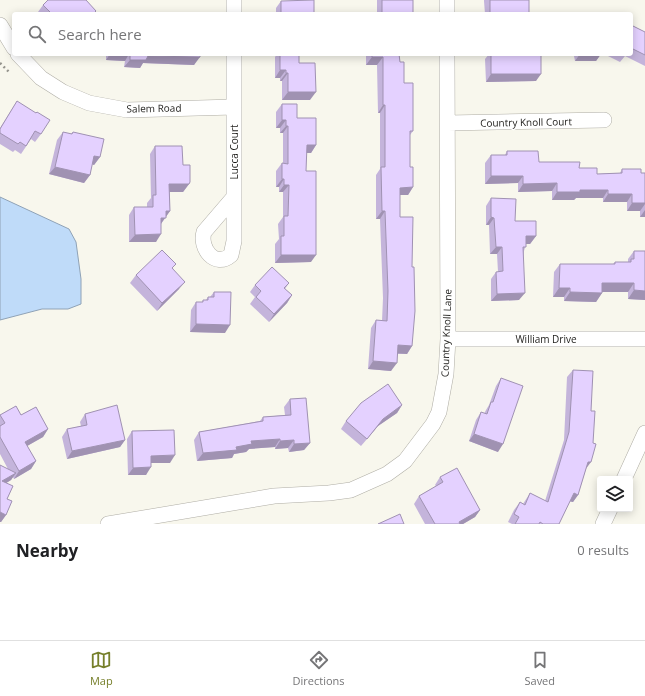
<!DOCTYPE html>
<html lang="en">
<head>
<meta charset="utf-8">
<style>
  body { margin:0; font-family:"Open Sans",sans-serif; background:#f6f6f6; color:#202124 }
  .controls { position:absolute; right:12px; bottom:12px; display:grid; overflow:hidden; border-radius:4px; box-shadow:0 2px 10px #0003 }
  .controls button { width:36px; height:36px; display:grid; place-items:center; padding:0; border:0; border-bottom:1px solid #e0e0e0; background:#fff; color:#202124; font:20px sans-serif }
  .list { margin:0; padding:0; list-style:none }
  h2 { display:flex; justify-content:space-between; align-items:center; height:52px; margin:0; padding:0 16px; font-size:17px }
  h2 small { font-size:13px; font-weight:400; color:#757577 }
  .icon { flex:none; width:22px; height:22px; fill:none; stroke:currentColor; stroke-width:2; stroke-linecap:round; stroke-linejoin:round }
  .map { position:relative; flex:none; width:645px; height:524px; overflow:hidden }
  .search { position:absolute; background:#fff; box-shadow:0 2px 10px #0003; left:12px; right:12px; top:12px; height:44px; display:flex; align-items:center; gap:10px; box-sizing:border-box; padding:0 14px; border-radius:4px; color:#757577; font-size:15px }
  .sheet { height:116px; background:#fff }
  nav { display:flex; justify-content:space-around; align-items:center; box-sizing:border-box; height:56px; border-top:1px solid #e0e0e0; background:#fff; font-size:11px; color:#757577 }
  nav a { display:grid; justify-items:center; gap:2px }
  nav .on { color:#767f2a }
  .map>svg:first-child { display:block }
</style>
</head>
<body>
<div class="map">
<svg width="645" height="524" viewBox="0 0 645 524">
  <rect width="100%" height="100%" fill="#f8f7ed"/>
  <!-- water -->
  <path fill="#bfdbf9" stroke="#8fa2b6" d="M 0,197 L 69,229 L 76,242 L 81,279 L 81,304 L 68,309 L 42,309 L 0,320 Z"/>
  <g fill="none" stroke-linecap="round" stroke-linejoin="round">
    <!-- minor casing -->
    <g stroke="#afada5" stroke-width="16">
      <path id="minor" d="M 447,0 L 447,14
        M 234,14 L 234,0
        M 0,25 L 14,48
        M 18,54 L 41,78 L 63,92 L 89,103 L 127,110 L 234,107
        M 448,123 L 604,120
        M 234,197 L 204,232 C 199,248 215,269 231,255 L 234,241 L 234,54
        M 448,339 L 645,339
        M 624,479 L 645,433
        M 108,524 L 274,496 L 329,493 L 351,490 L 387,474 L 405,461 L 433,424 L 439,412 L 446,374 L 448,339 L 447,54
        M 603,524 L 610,509"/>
    </g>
    <!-- path -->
    <path stroke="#96958e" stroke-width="2.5" stroke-dasharray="2 3" stroke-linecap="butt" d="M 0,63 L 9,72"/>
    <!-- minor -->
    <use href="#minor" stroke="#fff" stroke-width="15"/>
  </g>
  <!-- wall -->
  <path fill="#c4b4db" d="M 377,0 L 413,0 L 413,14 L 377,14 Z
    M 484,0 L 529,0 L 529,14 L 485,14 L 484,1 Z
    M 281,1 L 314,14 L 276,14 L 276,8 Z
    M 43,5 L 94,14 L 40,14 L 38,12 Z
    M 631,25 L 645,32 L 645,66 L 625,56 L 620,62 L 604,54 L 631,54 Z
    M 106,54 L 200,54 L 194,65 L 143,63 L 140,68 L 124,67 L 125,61 L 106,60 Z
    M 277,54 L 299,54 L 299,63 L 310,100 L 282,100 L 282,81 L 280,81 L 280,78 L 275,78 L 275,57 Z
    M 366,54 L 399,54 L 400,62 L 404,83 L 413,131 L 410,135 L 410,167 L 413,187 L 408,195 L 400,195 L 400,217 L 412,267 L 412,346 L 407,354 L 397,354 L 391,371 L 368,369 L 371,328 L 376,320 L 382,321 L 383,298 L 380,219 L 376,219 L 376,175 L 380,169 L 380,113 L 378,113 L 377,65 L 366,65 Z
    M 489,54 L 541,54 L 536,81 L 486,82 L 485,59 Z
    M 558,54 L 601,54 L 596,61 L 575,61 L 574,56 L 558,56 Z
    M 17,101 L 41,134 L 35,142 L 31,139 L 21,154 L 15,150 L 13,152 L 0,144 L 0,128 Z
    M 282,104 L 297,118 L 316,145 L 311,153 L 306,153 L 306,171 L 311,262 L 275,263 L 275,244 L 279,239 L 278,224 L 283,217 L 283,192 L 279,192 L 279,187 L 276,187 L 276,171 L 282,163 L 283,163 L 283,133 L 280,133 L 280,128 L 276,128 L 276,112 Z
    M 63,132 L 71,134 L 73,132 L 100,157 L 94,165 L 92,164 L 90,175 L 84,183 L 49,174 L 57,140 Z
    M 155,146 L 183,165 L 189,184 L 183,192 L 170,192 L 170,211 L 161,224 L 156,242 L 129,242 L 129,215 L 134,207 L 147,207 L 147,203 L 151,198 L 150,154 Z
    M 507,151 L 539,162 L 579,168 L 597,174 L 620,173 L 622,169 L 641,173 L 645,173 L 645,217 L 640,217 L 640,211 L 627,211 L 627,202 L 603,202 L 603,198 L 576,198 L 574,200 L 552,200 L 552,191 L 518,192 L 518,183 L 485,184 L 485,163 L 491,155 L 505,155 Z
    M 491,198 L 515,221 L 536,236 L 530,244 L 526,244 L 524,251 L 519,300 L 491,301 L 491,279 L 496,272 L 498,272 L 497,254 L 490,254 L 489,225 L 486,225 L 486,206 Z
    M 634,251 L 645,300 L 628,299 L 628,292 L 602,292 L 602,293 L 596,302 L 564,301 L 564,297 L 553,297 L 554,272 L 560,264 L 613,264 L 615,262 L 628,262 L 628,259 Z
    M 173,268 L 179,289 L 157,311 L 130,283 L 136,275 Z
    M 289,283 L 285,289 L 292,295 L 287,303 L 269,322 L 250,304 L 255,297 L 250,292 L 255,285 Z
    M 214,292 L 225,333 L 190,332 L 191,310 L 196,302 L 202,302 L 203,300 L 206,300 L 208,297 L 210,297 Z
    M 573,370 L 586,469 L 578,495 L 573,502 L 570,501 L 559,524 L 512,524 L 508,522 L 514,510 L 520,502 L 523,504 L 530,493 L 545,501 L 564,440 L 567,377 Z
    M 501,378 L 498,452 L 469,441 L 476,420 L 481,412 L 484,414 L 486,410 L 489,405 L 496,386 Z
    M 290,399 L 310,443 L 304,450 L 289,452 L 288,448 L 275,449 L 275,447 L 249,449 L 246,452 L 234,454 L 232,458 L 197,461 L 194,440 L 199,432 L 260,421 L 263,417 L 285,415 L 284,407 Z
    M 402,405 L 397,413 L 378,426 L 361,446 L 341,429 L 346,421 Z
    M 16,406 L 21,415 L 36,407 L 48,429 L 43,437 L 27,446 L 36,461 L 31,469 L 14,479 L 13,477 L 11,480 L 6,483 L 13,486 L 7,499 L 12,501 L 6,515 L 1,522 L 0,522 L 0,465 L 8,469 L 0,454 L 0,415 Z
    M 85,414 L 125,440 L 120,447 L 67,459 L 62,437 L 67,429 L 81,426 L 80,422 Z
    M 132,431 L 170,463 L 151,463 L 146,475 L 128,475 L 127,439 Z
    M 440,477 L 480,510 L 475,517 L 463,524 L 425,524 L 414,504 L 419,496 L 436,486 L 435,485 Z"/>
  <!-- shaded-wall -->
  <path fill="#a092b2" d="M 110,54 L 129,54 L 125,61 L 106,60 Z
    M 560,54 L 576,54 L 574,56 L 558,56 Z
    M 580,54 L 601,54 L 596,61 L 575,61 Z
    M 148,56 L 200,57 L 194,65 L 143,63 L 140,68 L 124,67 L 130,60 Z
    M 372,57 L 383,57 L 377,65 L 366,65 Z
    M 280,70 L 286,70 L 280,78 L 275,78 Z
    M 286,73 L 288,73 L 282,81 L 280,81 Z
    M 491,74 L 541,74 L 536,81 L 486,82 Z
    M 288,92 L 316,92 L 310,100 L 282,100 Z
    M 383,105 L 385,105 L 380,113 L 378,113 Z
    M 282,120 L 286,120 L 280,128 L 276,128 Z
    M 286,126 L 288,126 L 283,133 L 280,133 Z
    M 307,145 L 316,145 L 311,153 L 301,153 Z
    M 94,156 L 100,157 L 94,165 L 89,163 Z
    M 55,167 L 90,175 L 84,183 L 49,174 Z
    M 491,176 L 523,176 L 518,183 L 485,184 Z
    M 282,179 L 284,179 L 279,187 L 276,187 Z
    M 557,183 L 552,191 L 518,192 L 523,184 Z
    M 169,184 L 189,184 L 183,192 L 164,192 Z
    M 284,185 L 289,185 L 283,192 L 279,192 Z
    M 413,187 L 408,195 L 395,195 L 400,188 Z
    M 580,190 L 608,190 L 603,198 L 576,198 L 574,200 L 552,200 L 557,192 Z
    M 608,194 L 632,194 L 627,202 L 603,202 Z
    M 632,203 L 645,203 L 645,204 L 640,211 L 627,211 Z
    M 645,210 L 645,217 L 640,217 Z
    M 166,211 L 170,211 L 160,225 L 156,225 Z
    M 382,211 L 385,211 L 380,219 L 376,219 Z
    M 491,217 L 494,218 L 489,225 L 486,225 Z
    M 161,234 L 156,242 L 129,242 L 135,235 Z
    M 526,236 L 536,236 L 530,244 L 521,244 Z
    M 496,247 L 502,247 L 497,254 L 490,254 Z
    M 281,255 L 316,255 L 311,262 L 275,263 Z
    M 185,282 L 179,289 L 157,311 L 162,303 Z
    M 602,283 L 634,283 L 628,292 L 596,292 Z
    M 559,288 L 570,288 L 564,297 L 553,297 Z
    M 634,290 L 645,291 L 645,300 L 628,299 Z
    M 570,292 L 602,293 L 596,302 L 564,301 Z
    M 525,293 L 519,300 L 491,301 L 497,294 Z
    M 292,295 L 287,303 L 269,322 L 274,314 Z
    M 196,324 L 230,325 L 225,333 L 190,332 Z
    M 398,345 L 412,346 L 407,354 L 393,353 Z
    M 373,361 L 397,363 L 391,371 L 368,369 Z
    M 402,405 L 397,413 L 378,426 L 361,446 L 367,439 L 383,419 Z
    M 48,429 L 43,437 L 20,450 L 25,442 Z
    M 474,434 L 503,444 L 498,452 L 469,441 Z
    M 280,439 L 275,447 L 249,449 L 246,452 L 234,454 L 232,458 L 197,461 L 203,453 L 251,441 Z
    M 125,440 L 120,447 L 67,459 L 72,451 Z
    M 294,440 L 288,448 L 275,449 L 280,441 Z
    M 310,443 L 304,450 L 289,452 L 294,444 Z
    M 175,455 L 170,463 L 146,463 L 151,456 Z
    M 36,461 L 31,469 L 14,479 L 19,471 Z
    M 588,462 L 591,462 L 585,470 Z
    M 151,467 L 146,475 L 128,475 L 133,468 Z
    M 16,473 L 11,480 L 0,487 L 2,481 Z
    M 574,493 L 578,495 L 573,502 L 568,501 Z
    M 480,510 L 475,517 L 463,524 L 457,524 L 459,522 Z
    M 0,512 L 6,515 L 1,522 L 0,522 Z"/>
  <!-- building -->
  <path fill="#e4d1ff" stroke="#a092b2" d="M 48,0 L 86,0 L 96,11 L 93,14 L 58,14 L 57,13 L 57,14 L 52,14 L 43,5 Z
    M 314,0 L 314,14 L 281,14 L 281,1 Z
    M 382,0 L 413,0 L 413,14 L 379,14 L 379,13 L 382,13 Z
    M 490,0 L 529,0 L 529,14 L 490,14 Z
    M 631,25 L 645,32 L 645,55 L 631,48 Z
    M 130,54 L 200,54 L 200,57 L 148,56 L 146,60 L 130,60 Z
    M 280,54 L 299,54 L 299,63 L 315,63 L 316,92 L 288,92 L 288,73 L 286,73 L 286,70 L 280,70 Z
    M 372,54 L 399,54 L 400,62 L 404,62 L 404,83 L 413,83 L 413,131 L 410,131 L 410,167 L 413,167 L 413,187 L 400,188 L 400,217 L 413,217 L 412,267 L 414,267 L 415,311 L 412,346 L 398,345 L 397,363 L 373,361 L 376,320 L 387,321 L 388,291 L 385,211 L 382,211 L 381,167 L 385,167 L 385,105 L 383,105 L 383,57 L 372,57 Z
    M 491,54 L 541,54 L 541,74 L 491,74 Z
    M 17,101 L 36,113 L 37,112 L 50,120 L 41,134 L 35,131 L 26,146 L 20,142 L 18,144 L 0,133 L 0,129 Z
    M 282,104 L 297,104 L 297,118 L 316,118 L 316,145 L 307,145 L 306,171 L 316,171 L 316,255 L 281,255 L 281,236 L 284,236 L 284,216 L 288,216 L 289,185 L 284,185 L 284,179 L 282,179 L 282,163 L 288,164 L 288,126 L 286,126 L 286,120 L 282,120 Z
    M 63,132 L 72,134 L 73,132 L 104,139 L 100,157 L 94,156 L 90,175 L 55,167 Z
    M 155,146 L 182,146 L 183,165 L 190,165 L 190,182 L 189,184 L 169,184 L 170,211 L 166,211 L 166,218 L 161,218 L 161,234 L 135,235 L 134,207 L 153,207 L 153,195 L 156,195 Z
    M 507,151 L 538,151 L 539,162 L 580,162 L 579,168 L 597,168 L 597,174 L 622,173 L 622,169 L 641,169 L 641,173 L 645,173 L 645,203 L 632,203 L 632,194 L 608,194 L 608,190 L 580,190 L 580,192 L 557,192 L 557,183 L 523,184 L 523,176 L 491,176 L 491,155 L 507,155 Z
    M 491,198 L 516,199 L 515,221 L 536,221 L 536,236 L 526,236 L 526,247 L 523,247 L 525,293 L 497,294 L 496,272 L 503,271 L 502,247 L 496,247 L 494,218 L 491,217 Z
    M 162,250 L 176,264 L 172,268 L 185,282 L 162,303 L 136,275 Z
    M 634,251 L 645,251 L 645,291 L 634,290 L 634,283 L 602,283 L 602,293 L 570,292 L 570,288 L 559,288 L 560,264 L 615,264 L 615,262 L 631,262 L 631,259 L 634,259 Z
    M 272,267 L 289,283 L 284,288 L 292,295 L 274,314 L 256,297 L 261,291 L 255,285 Z
    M 214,292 L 231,292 L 230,325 L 196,324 L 196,302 L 203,302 L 203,300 L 208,300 L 208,297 L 214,297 Z
    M 573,370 L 593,371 L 591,411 L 595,411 L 593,443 L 596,444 L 591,462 L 588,462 L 578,495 L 574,493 L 559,524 L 543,524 L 540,522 L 539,524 L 515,524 L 519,517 L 514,514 L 520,502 L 525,505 L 530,493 L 548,502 L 569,432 Z
    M 501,378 L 523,386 L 503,444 L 474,434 L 481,412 L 487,414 L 491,402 L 493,402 Z
    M 388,384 L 402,405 L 383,419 L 367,439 L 346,421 L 361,403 Z
    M 306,398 L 310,443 L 294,444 L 294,440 L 280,441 L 280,439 L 251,441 L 252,444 L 236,447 L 237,450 L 203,453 L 199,432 L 263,421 L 263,417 L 291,415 L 290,399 Z
    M 117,405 L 125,440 L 72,451 L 67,429 L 87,425 L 85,414 Z
    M 16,406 L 21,415 L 36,407 L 48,429 L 25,442 L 36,461 L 19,471 L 0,437 L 0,426 L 5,423 L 0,415 Z
    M 174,430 L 175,455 L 151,456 L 151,467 L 133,468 L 132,431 Z
    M 0,465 L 16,473 L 2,481 L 13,486 L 7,499 L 12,501 L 6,515 L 0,512 Z
    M 457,468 L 480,510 L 459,522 L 460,524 L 435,524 L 419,496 L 443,482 L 440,477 Z
    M 400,514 L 404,524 L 378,524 Z"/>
  <g text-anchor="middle" stroke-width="3" stroke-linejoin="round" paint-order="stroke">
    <!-- street labels -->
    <g font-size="10" fill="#1e1d1a" stroke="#fff">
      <text transform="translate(154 108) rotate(-1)" y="4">Salem Road</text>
      <text transform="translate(526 122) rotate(-1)" y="4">Country Knoll Court</text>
      <text transform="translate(234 152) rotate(-90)" y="4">Lucca Court</text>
      <text transform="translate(446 333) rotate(-88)" y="4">Country Knoll Lane</text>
      <text x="546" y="343">William Drive</text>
    </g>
  </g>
</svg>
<div class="controls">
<button><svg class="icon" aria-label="layers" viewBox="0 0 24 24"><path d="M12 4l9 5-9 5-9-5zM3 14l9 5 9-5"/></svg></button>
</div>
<div class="search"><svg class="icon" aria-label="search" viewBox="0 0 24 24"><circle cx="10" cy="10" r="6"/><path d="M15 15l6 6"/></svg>Search here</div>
</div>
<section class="sheet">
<h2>Nearby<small>0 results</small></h2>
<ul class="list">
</ul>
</section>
<nav>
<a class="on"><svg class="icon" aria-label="map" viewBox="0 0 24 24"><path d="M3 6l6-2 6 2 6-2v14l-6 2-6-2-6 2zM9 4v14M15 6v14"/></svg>Map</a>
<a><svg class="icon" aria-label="directions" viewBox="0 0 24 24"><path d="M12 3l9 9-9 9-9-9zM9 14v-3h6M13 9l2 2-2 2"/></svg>Directions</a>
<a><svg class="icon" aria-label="saved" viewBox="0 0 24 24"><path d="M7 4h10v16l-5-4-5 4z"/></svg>Saved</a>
</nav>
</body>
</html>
